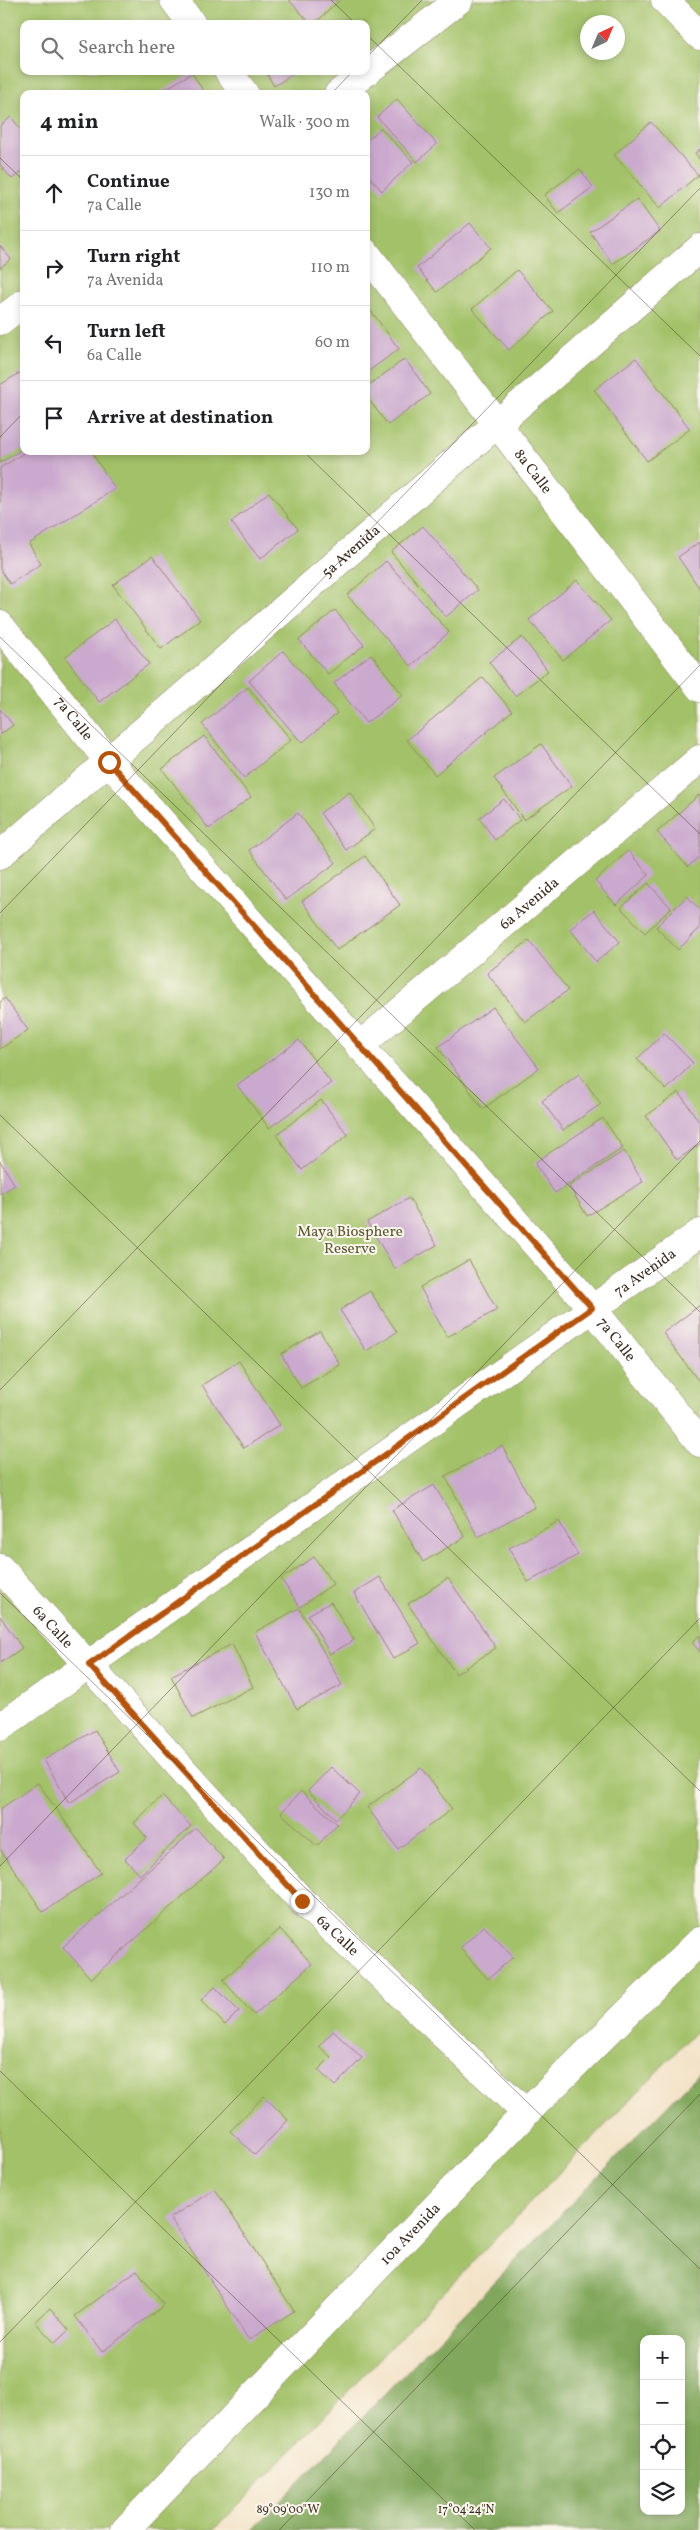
<!DOCTYPE html>
<html lang="en">
<head>
<meta charset="utf-8">
<style>
  body { margin:0; font-family:Vollkorn,serif; background:#f2f2f2; color:#202124 }
  .controls { position:absolute; right:15px; bottom:15px; display:grid; overflow:hidden; border-radius:10px; box-shadow:0 2px 8px #0003 }
  .controls button { width:45px; height:45px; display:grid; place-items:center; padding:0; border:0; border-bottom:1px solid #e0e0e0; background:#fff; color:#202124; font:25px sans-serif }
  .compass { position:absolute; left:580px; top:15px; width:45px; height:45px; border-radius:50%; background:#fff; box-shadow:0 2px 8px #0003; rotate:44deg }
  .stop { position:absolute; width:15px; height:15px; margin:-11px; border:4px solid #b45309; border-radius:50%; background:#fff }
  .stop.end { background:#b45309; border-color:#fff; box-shadow:0 1px 5px #0008 }
  .list { margin:0; padding:0; list-style:none }
  h2 { display:flex; justify-content:space-between; align-items:center; height:65px; margin:0; padding:0 20px; font-size:21px }
  h2 small { font-size:16px; font-weight:400; color:#757577 }
  .list li { display:grid; grid-template-columns:32px 1fr auto; gap:15px; align-items:center; box-sizing:border-box; height:75px; padding:0 20px; border-top:1px solid #e0e0e0 }
  .list b { display:block; font-size:19px; white-space:nowrap }
  .list p { margin:0; font-size:16px; white-space:nowrap; color:#757577 }
  .list em { font-size:16px; font-style:normal; color:#757577 }
  .icon { flex:none; width:28px; height:28px; fill:none; stroke:currentColor; stroke-width:2; stroke-linecap:round; stroke-linejoin:round }
  .map { position:relative; flex:none; width:700px; height:2530px; overflow:hidden }
  .search { position:absolute; background:#fff; box-shadow:0 2px 8px #0003; left:20px; top:20px; width:350px; height:55px; display:flex; align-items:center; gap:12px; box-sizing:border-box; padding:0 18px; border-radius:10px; color:#757577; font-size:19px }
  .panel { position:absolute; background:#fff; box-shadow:0 2px 8px #0003; left:20px; top:90px; width:350px; height:365px; border-radius:10px }
  .map>svg:first-child { display:block }
</style>
</head>
<body>
<div class="map">
<svg width="700" height="2530" viewBox="0 0 700 2530">
  <rect width="100%" height="100%" fill="#fbf7ec"/>
  <filter id="ink" filterUnits="userSpaceOnUse"><feTurbulence type="fractalNoise" baseFrequency=".02" numOctaves="2"/><feDisplacementMap in="SourceGraphic" scale="10" xChannelSelector="R" yChannelSelector="G"/><feConvolveMatrix kernelMatrix="1 2 1 2 8 2 1 2 1" color-interpolation-filters="sRGB"/></filter>
  <filter id="wash" filterUnits="userSpaceOnUse"><feTurbulence type="fractalNoise" baseFrequency=".0096" numOctaves="4" result="noise"/><feDisplacementMap in="SourceGraphic" scale="20" xChannelSelector="R" yChannelSelector="G"/><feGaussianBlur stdDeviation="1.12" result="paint"/><feColorMatrix in="noise" values="0 0 0 0 0 0 0 0 0 0 0 0 0 0 0 0 0 1.4 0 .05"/><feComposite in="paint" operator="in"/></filter>
  <g filter="url(#wash)">
    <rect width="100%" height="100%" fill="#f3e2c6"/>
    <!-- green -->
    <path fill="#a2c168" stroke="#6e7643" fill-rule="evenodd" d="M 0,0 L 700,0 L 700,2027 L 214,2530 L 0,2530 ZM 588,22 L 618,22 L 618,52 L 588,52 ZM 24,24 L 366,24 L 366,71 L 24,71 ZM 24,94 L 366,94 L 366,451 L 24,451 Z"/>
    <!-- forest -->
    <path fill="#81a75c" stroke="#5e683d" fill-rule="evenodd" d="M 700,2072 L 700,2530 L 252,2530 ZM 644,2339 L 681,2339 L 681,2511 L 644,2511 Z"/>
    <g id="blocks">
      <!-- building -->
      <path fill="#caa9ce" d="M 289,0 L 338,0 L 339,1 L 314,24 L 311,24 Z
        M 265,71 L 298,71 L 274,86 Z
        M 192,73 L 205,94 L 157,94 Z
        M 397,99 L 437,144 L 417,162 L 377,117 Z
        M 11,117 L 24,133 L 24,170 L 12,179 L 0,165 L 0,126 Z
        M 651,122 L 698,175 L 660,208 L 614,155 Z
        M 381,128 L 413,162 L 382,191 L 366,173 L 366,141 Z
        M 700,149 L 700,160 L 695,153 Z
        M 580,169 L 593,187 L 558,213 L 544,195 Z
        M 637,199 L 660,231 L 613,264 L 590,232 Z
        M 470,223 L 491,248 L 437,292 L 417,268 Z
        M 0,246 L 11,259 L 0,268 Z
        M 517,270 L 553,311 L 509,350 L 472,309 Z
        M 366,304 L 399,349 L 366,373 Z
        M 636,358 L 690,429 L 647,461 L 594,390 Z
        M 405,359 L 430,394 L 388,425 L 366,396 L 366,387 Z
        M 24,370 L 24,448 L 0,463 L 0,385 Z
        M 27,451 L 91,451 L 115,489 L 29,544 L 41,564 L 10,584 L 0,569 L 0,468 Z
        M 269,492 L 298,529 L 260,559 L 231,522 Z
        M 423,526 L 478,590 L 446,617 L 391,552 Z
        M 700,542 L 700,589 L 678,557 Z
        M 152,556 L 200,620 L 161,649 L 113,585 Z
        M 386,561 L 449,632 L 411,666 L 347,595 Z
        M 577,580 L 611,620 L 563,660 L 529,620 Z
        M 335,610 L 364,645 L 328,674 L 299,640 Z
        M 115,619 L 149,664 L 99,702 L 65,657 Z
        M 522,637 L 548,671 L 515,696 L 489,662 Z
        M 283,651 L 337,713 L 302,743 L 249,681 Z
        M 371,654 L 403,695 L 366,723 L 334,683 Z
        M 483,677 L 512,711 L 435,775 L 407,740 Z
        M 248,687 L 291,740 L 244,778 L 202,724 Z
        M 0,709 L 13,725 L 0,735 Z
        M 204,736 L 251,797 L 209,829 L 162,769 Z
        M 541,744 L 572,786 L 524,820 L 494,778 Z
        M 350,792 L 375,829 L 346,850 L 320,813 Z
        M 700,794 L 700,856 L 688,867 L 657,832 Z
        M 504,799 L 520,820 L 495,840 L 479,818 Z
        M 298,813 L 336,863 L 286,900 L 249,850 Z
        M 628,851 L 649,875 L 616,905 L 595,881 Z
        M 365,856 L 400,905 L 337,950 L 302,901 Z
        M 648,883 L 671,908 L 645,933 L 621,908 Z
        M 687,896 L 700,910 L 700,928 L 678,950 L 656,927 Z
        M 594,910 L 620,942 L 596,962 L 570,929 Z
        M 529,940 L 568,990 L 525,1022 L 487,973 Z
        M 5,998 L 28,1030 L 0,1049 L 0,1002 Z
        M 493,1007 L 539,1068 L 483,1109 L 438,1047 Z
        M 664,1033 L 693,1063 L 666,1090 L 637,1059 Z
        M 299,1040 L 331,1083 L 269,1128 L 237,1085 Z
        M 579,1074 L 601,1104 L 563,1130 L 542,1101 Z
        M 679,1092 L 700,1123 L 700,1144 L 677,1160 L 646,1116 Z
        M 321,1100 L 348,1135 L 302,1170 L 276,1135 Z
        M 603,1118 L 623,1148 L 555,1193 L 534,1163 Z
        M 624,1151 L 643,1182 L 587,1216 L 569,1186 Z
        M 0,1161 L 15,1185 L 0,1194 Z
        M 409,1198 L 437,1245 L 395,1269 L 367,1222 Z
        M 469,1260 L 497,1310 L 447,1337 L 420,1287 Z
        M 370,1291 L 397,1332 L 366,1351 L 340,1310 Z
        M 700,1305 L 700,1383 L 663,1333 Z
        M 320,1331 L 340,1365 L 301,1388 L 281,1354 Z
        M 239,1361 L 280,1425 L 244,1448 L 202,1385 Z
        M 502,1446 L 535,1507 L 478,1537 L 445,1476 Z
        M 434,1485 L 465,1537 L 423,1562 L 392,1510 Z
        M 559,1521 L 578,1555 L 528,1582 L 509,1548 Z
        M 314,1557 L 333,1584 L 300,1607 L 281,1579 Z
        M 380,1577 L 420,1643 L 393,1659 L 354,1593 Z
        M 448,1578 L 496,1648 L 456,1674 L 408,1604 Z
        M 331,1602 L 354,1640 L 330,1654 L 308,1615 Z
        M 299,1608 L 342,1685 L 297,1709 L 255,1632 Z
        M 0,1616 L 22,1648 L 0,1663 Z
        M 700,1635 L 700,1652 L 692,1642 Z
        M 232,1644 L 253,1687 L 193,1718 L 171,1676 Z
        M 95,1730 L 120,1772 L 69,1803 L 44,1760 Z
        M 331,1767 L 360,1794 L 336,1819 L 308,1791 Z
        M 421,1768 L 452,1809 L 398,1849 L 367,1807 Z
        M 38,1783 L 101,1873 L 43,1912 L 0,1849 L 0,1809 Z
        M 301,1791 L 337,1824 L 317,1846 L 281,1813 Z
        M 162,1796 L 191,1826 L 140,1875 L 125,1859 L 147,1838 L 134,1823 Z
        M 196,1828 L 224,1859 L 91,1979 L 63,1947 Z
        M 484,1926 L 513,1957 L 488,1979 L 460,1948 Z
        M 280,1929 L 312,1964 L 254,2015 L 223,1980 Z
        M 215,1987 L 239,2011 L 225,2025 L 201,2000 Z
        M 333,2031 L 362,2058 L 335,2086 L 318,2070 L 331,2057 L 319,2046 Z
        M 264,2096 L 288,2120 L 255,2155 L 230,2131 Z
        M 215,2189 L 294,2311 L 249,2340 L 170,2218 Z
        M 137,2270 L 164,2305 L 102,2352 L 75,2316 Z
        M 50,2308 L 69,2330 L 55,2343 L 35,2322 Z"/>
    </g>
  </g>
  <g filter="url(#ink)">
    <use href="#blocks" fill-opacity="0" stroke="#978672" stroke-width="1"/>
    <g fill="none" stroke-linecap="round" stroke-linejoin="round">
      <!-- street casing -->
      <g stroke="#978672" stroke-width="29">
        <g id="street">
          <path d="M 174,0 L 192,24"/>
          <path d="M 665,0 L 700,36"/>
          <path d="M 228,71 L 245,94"/>
          <path d="M 338,94 L 459,0"/>
          <path id="s1" d="M 366,253 L 700,688"/>
          <path d="M 0,321 L 24,303"/>
          <path id="s2" d="M 0,625 L 109,762 L 592,1308 L 700,1443"/>
          <path id="s3" d="M 359,1046 L 700,759"/>
          <path id="s4" d="M 0,1568 L 302,1901 L 526,2113"/>
          <path id="s5" d="M 0,1727 L 700,1233"/>
          <path id="s6" d="M 125,2530 L 526,2113 L 700,1941"/>
        </g>
      </g>
      <!-- secondary casing -->
      <g stroke="#978672" stroke-width="29">
        <g id="secondary">
          <path id="s7" d="M 0,855 L 700,248"/>
        </g>
      </g>
      <!-- street -->
      <use href="#street" stroke="#fff" stroke-width="28"/>
      <!-- secondary -->
      <use href="#secondary" stroke="#fff" stroke-width="28"/>
    </g>
  </g>
  <g fill="none" stroke-linecap="round" stroke-linejoin="round" filter="url(#ink)">
    <!-- route -->
    <path stroke="#b45309" stroke-width="6" d="M 109,762 L 592,1308 L 89,1665 L 302,1901"/>
  </g>
  <!-- ticks -->
  <path fill="none" stroke="#3b2a1e" stroke-width="1" stroke-opacity="0.45" d="M 331,0 L 356,24M 366,34 L 700,356M 366,58 L 422,0M 331,94 L 353,71M 0,158 L 24,181M 0,437 L 24,412M 303,451 L 700,834M 0,637 L 700,1312M 0,913 L 700,188M 0,1115 L 700,1791M 0,1390 L 700,665M 0,1593 L 700,2269M 0,1866 L 700,1141M 0,2071 L 475,2530M 0,2342 L 700,1618M 279,2530 L 700,2094"/>
  <g text-anchor="middle" stroke-width="4" stroke-linejoin="round" paint-order="stroke">
    <!-- street labels -->
    <g font-size="15" fill="#3b2a1e" stroke="#fbf7ec">
      <text dy="5" stroke="none"><textPath href="#s1" startOffset="275">8a Calle</textPath></text>
      <text dy="5" stroke="none"><textPath href="#s7" startOffset="464">5a Avenida</textPath></text>
      <text dy="5" stroke="none"><textPath href="#s2" startOffset="119">7a Calle</textPath></text>
      <text dy="5" stroke="none"><textPath href="#s3" startOffset="222">6a Avenida</textPath></text>
      <text dy="5" stroke="none"><textPath href="#s5" startOffset="789">7a Avenida</textPath></text>
      <text dy="5" stroke="none"><textPath href="#s2" startOffset="944">7a Calle</textPath></text>
      <text dy="5" stroke="none"><textPath href="#s4" startOffset="79">6a Calle</textPath></text>
      <text dy="5" stroke="none"><textPath href="#s4" startOffset="499">6a Calle</textPath></text>
      <text dy="5" stroke="none"><textPath href="#s6" startOffset="411">10a Avenida</textPath></text>
    </g>
    <!-- park labels -->
    <g font-size="15" fill="#5a5734" stroke="#fbf7ec">
      <text x="350" y="1236">Maya Biosphere<tspan x="350" dy="17">Reserve</tspan></text>
    </g>
  </g>
  <g font-size="12" text-anchor="middle" fill="#3b2a1e" stroke="#fbf7ec" stroke-width="4" stroke-linejoin="round" paint-order="stroke">
    <text x="288" y="2513">89°09'00"W</text>
    <text x="466" y="2513">17°04'24"N</text>
  </g>
</svg>
<div class="controls">
<button>+</button>
<button>−</button>
<button><svg class="icon" aria-label="locate" viewBox="0 0 24 24"><circle cx="12" cy="12" r="6"/><path d="M12 2v4M12 18v4M2 12h4M18 12h4"/></svg></button>
<button><svg class="icon" aria-label="layers" viewBox="0 0 24 24"><path d="M12 4l9 5-9 5-9-5zM3 14l9 5 9-5"/></svg></button>
</div>
<svg class="compass" viewBox="-18 -18 36 36"><path d="M0-13l5 13h-10z" fill="#e53935"/><path d="M0 13l5-13h-10z" fill="#757577"/></svg>
<div class="stop" style="left:109px;top:762px"></div>
<div class="stop end" style="left:302px;top:1901px"></div>
<div class="search"><svg class="icon" aria-label="search" viewBox="0 0 24 24"><circle cx="10" cy="10" r="6"/><path d="M15 15l6 6"/></svg>Search here</div>
<section class="panel">
<h2>4 min<small>Walk · 300 m</small></h2>
<ul class="list">
<li><svg class="icon" aria-label="ahead" viewBox="0 0 24 24"><path d="M12 20V5M6 11l6-6 6 6"/></svg><div><b>Continue</b><p>7a Calle</p></div><em>130 m</em></li>
<li><svg class="icon" aria-label="right" viewBox="0 0 24 24"><path d="M7 20v-9h11M14 6l5 5-5 5"/></svg><div><b>Turn right</b><p>7a Avenida</p></div><em>110 m</em></li>
<li><svg class="icon" aria-label="left" viewBox="0 0 24 24"><path d="M17 20v-9H6M10 6l-5 5 5 5"/></svg><div><b>Turn left</b><p>6a Calle</p></div><em>60 m</em></li>
<li><svg class="icon" aria-label="arrive" viewBox="0 0 24 24"><path d="M6 21V4h12l-3 4 3 4H6"/></svg><div><b>Arrive at destination</b></div></li>
</ul>
</section>
</div>
</body>
</html>
